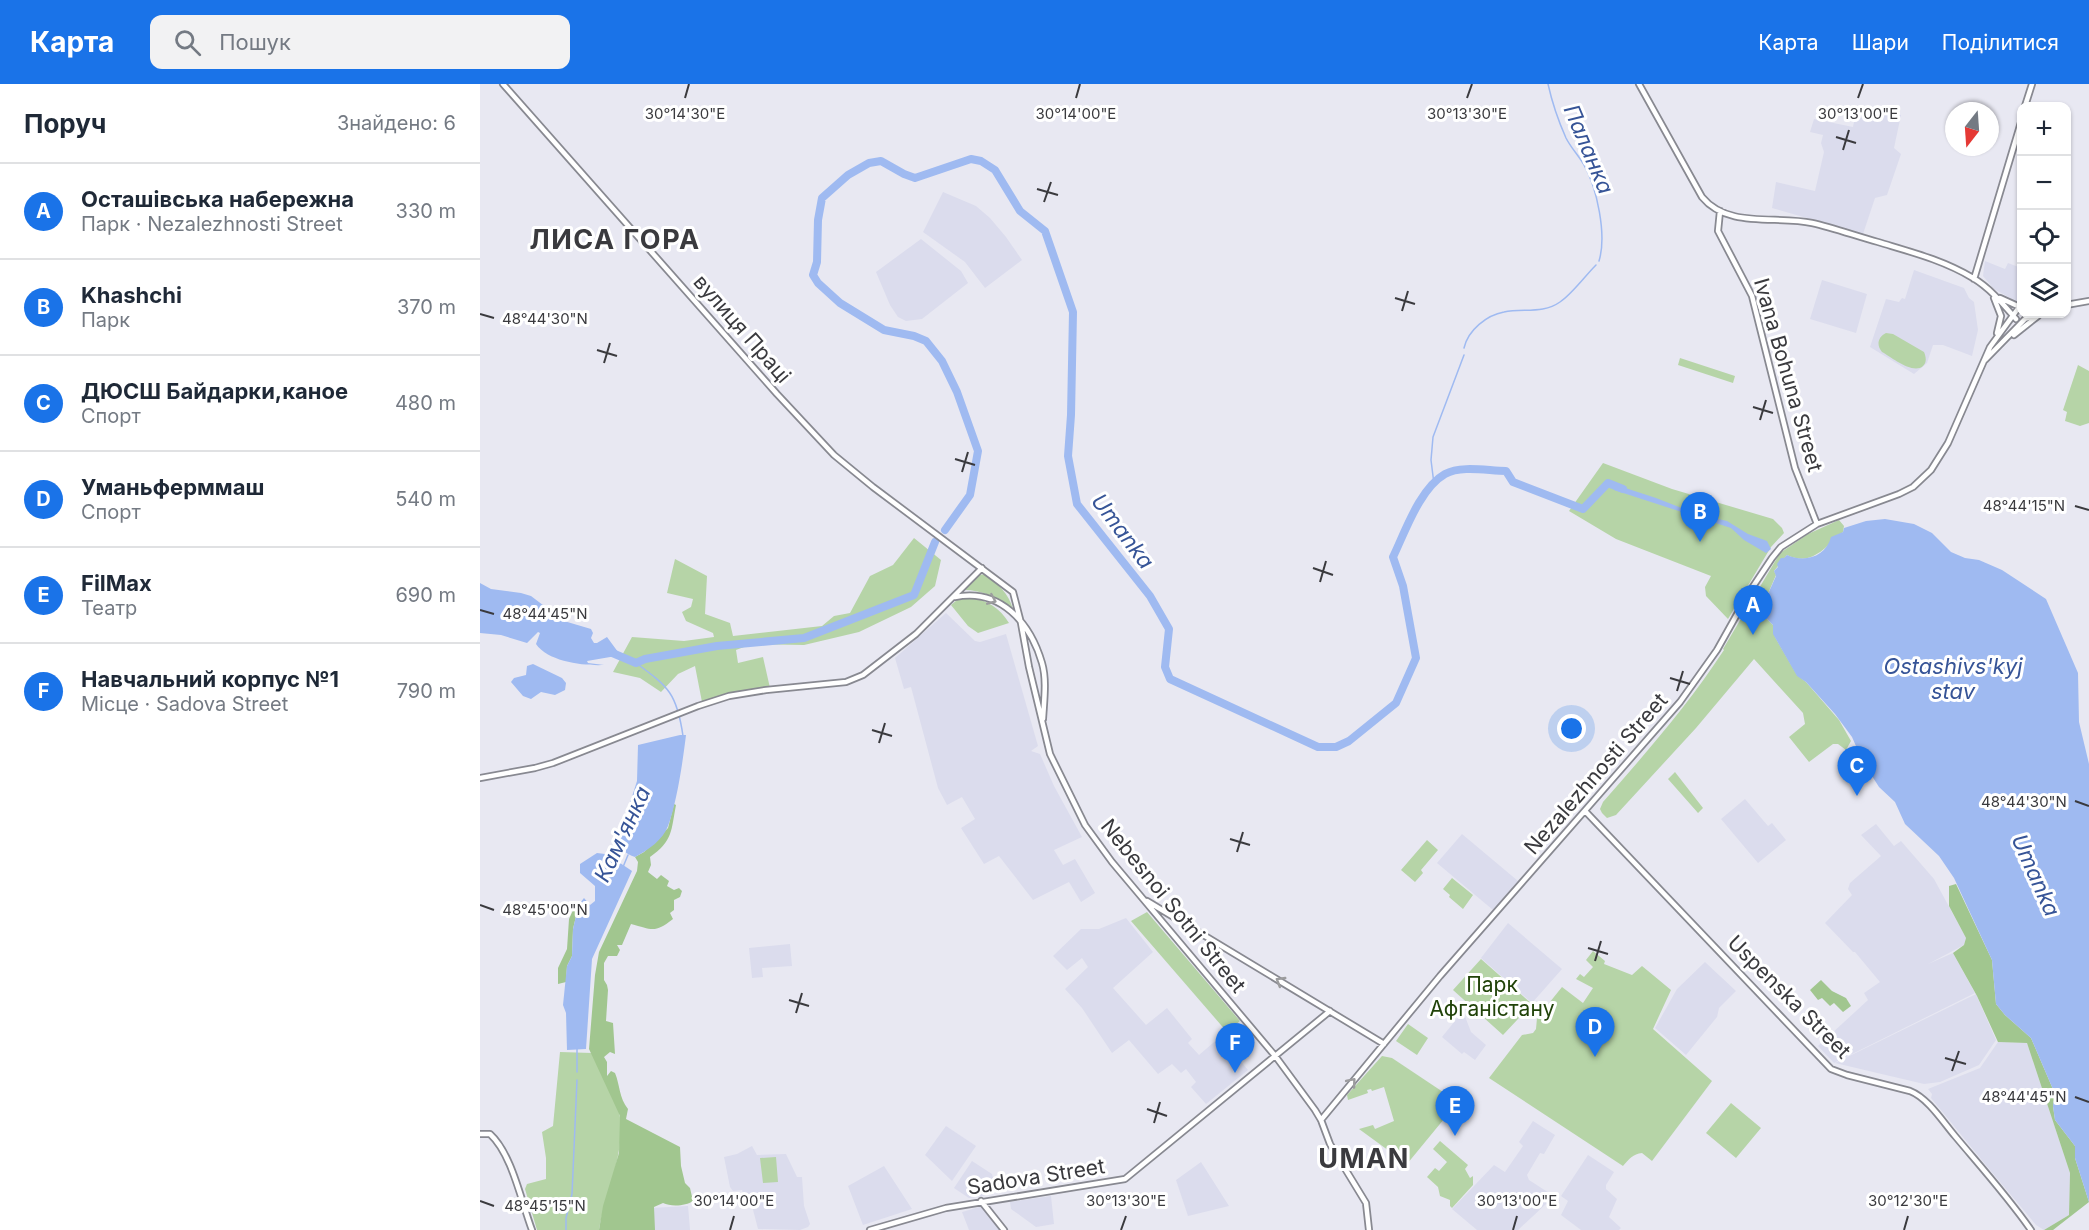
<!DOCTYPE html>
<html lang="uk">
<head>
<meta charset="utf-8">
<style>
  body { margin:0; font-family:Inter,sans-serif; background:#f2f2f3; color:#1f2937 }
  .controls { position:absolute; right:18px; top:18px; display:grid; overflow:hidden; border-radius:12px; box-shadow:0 2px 4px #0004 }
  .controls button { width:54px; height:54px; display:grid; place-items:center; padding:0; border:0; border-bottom:2px solid #e0e1e3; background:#fff; color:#1f2937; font:30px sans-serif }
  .compass { position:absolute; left:1465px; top:18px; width:54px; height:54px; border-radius:50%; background:#fff; box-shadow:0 2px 4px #0004; rotate:197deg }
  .you { position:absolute; left:1092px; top:645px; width:21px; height:21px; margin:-15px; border:4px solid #fff; border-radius:50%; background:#1a73e8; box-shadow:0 0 0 9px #1a73e833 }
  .badge { display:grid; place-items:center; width:39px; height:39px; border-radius:50%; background:#1a73e8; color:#fff; font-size:20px; font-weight:700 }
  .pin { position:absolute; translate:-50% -50px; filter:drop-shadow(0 2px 3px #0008) }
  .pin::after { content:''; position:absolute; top:32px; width:21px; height:18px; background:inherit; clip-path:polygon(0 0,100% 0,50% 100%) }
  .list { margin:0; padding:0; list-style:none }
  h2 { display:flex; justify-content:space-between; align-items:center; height:78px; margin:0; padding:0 24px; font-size:26px }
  h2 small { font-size:20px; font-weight:400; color:#747a83 }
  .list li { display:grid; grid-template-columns:39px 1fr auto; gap:18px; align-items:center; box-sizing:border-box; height:96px; padding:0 24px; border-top:2px solid #e0e1e3 }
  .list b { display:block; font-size:22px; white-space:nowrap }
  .list p { margin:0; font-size:20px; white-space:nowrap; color:#747a83 }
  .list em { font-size:20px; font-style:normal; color:#747a83 }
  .icon { flex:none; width:33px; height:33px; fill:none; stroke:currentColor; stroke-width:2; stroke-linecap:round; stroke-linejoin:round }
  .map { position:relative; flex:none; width:1609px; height:1146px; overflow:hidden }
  header { display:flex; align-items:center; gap:36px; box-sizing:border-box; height:84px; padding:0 30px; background:#1a73e8; color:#fff }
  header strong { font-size:28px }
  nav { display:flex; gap:33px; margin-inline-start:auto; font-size:21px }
  .search { width:420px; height:54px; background:#f2f2f3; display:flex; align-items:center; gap:15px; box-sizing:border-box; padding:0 21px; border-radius:12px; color:#747a83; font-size:22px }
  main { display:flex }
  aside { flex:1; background:#fff }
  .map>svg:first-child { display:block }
</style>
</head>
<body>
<header>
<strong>Карта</strong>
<div class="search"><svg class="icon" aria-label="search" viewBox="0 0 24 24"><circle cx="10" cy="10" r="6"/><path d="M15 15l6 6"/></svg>Пошук</div>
<nav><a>Карта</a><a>Шари</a><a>Поділитися</a></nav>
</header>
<main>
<aside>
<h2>Поруч<small>Знайдено: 6</small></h2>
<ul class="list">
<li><span class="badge">A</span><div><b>Осташівська набережна</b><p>Парк · Nezalezhnosti Street</p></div><em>330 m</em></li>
<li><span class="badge">B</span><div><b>Khashchi</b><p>Парк</p></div><em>370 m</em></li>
<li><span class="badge">C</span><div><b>ДЮСШ Байдарки,каное</b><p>Спорт</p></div><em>480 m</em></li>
<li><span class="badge">D</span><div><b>Уманьферммаш</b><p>Спорт</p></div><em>540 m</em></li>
<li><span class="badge">E</span><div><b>FilMax</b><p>Театр</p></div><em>690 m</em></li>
<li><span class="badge">F</span><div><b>Навчальний корпус №1</b><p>Місце · Sadova Street</p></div><em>790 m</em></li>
</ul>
</aside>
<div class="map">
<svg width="1609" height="1146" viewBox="0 0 1609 1146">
  <rect width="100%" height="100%" fill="#e8e8f2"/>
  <!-- built -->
  <path fill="#dbdced" d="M 1377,23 L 1421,31 L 1414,64 L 1421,70 L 1407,111 L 1395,114 L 1383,150 L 1292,124 L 1296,98 L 1335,107 L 1344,68 L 1341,59 L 1343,51 L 1330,48 L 1334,35 L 1373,43 Z
    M 463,108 L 496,122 L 510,134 L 526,153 L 542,176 L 505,204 L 485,178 L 443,148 Z
    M 441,155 L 481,187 L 488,199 L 442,235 L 426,237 L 418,233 L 410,221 L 396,188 Z
    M 1505,177 L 1525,185 L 1528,179 L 1541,184 L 1541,220 L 1514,205 L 1503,192 Z
    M 1434,186 L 1484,204 L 1489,214 L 1494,218 L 1498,246 L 1492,272 L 1463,261 L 1453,261 L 1447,279 L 1434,290 L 1390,263 L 1406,215 L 1419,218 L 1422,214 L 1425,215 Z
    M 1342,196 L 1387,210 L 1376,249 L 1330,235 Z
    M 466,529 L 495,557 L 500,558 L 526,550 L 558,662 L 551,667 L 560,670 L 574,702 L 602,753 L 574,766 L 583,781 L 595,775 L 615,809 L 601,818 L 589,798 L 553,816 L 519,772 L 504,780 L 481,744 L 495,735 L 482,713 L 467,721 L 458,704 L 431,603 L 424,605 L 415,574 Z
    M 1265,715 L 1288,742 L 1292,739 L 1306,756 L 1278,779 L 1241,735 Z
    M 1396,740 L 1414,762 L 1421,757 L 1454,795 L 1486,854 L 1484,861 L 1448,880 L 1473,869 L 1495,909 L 1354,979 L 1338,962 L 1388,916 L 1384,909 L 1400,898 L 1375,868 L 1373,868 L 1345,839 L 1372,811 L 1368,805 L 1370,799 L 1401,772 L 1381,751 Z
    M 982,750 L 1038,797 L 1013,826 L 957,779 Z
    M 646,834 L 673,868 L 633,904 L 666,941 L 687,924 L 712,955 L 708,959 L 719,971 L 740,953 L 768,986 L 726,1020 L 711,1003 L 716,998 L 706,985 L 701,989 L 692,980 L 678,990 L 649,956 L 632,969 L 602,924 L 585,905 L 608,883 L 602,874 L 587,886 L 573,872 L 601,845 L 619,845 Z
    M 1028,839 L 1082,885 L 1052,919 L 1001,874 Z
    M 310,860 L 312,882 L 282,884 L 283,893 L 272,894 L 269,864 Z
    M 1225,878 L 1256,907 L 1239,924 L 1237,933 L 1206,971 L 1175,944 L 1197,905 Z
    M 1496,910 L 1516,956 L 1499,981 L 1460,998 L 1444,1000 L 1355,979 Z
    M 983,927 L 991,948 L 1006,961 L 995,976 L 984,968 L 982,970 L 962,953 Z
    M 1518,958 L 1547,959 L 1590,1089 L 1589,1131 L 1564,1146 L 1556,1141 L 1505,1080 L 1451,1014 L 1452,1010 L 1448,1005 L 1500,984 Z
    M 1053,1037 L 1075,1051 L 1064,1070 L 1060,1069 L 1047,1091 L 1049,1096 L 1080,1116 L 1074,1125 L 1066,1120 L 1038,1146 L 997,1146 L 972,1125 L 1014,1081 L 1025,1088 L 1043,1062 L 1039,1058 Z
    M 466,1042 L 496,1062 L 472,1097 L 445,1071 Z
    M 272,1062 L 277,1071 L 306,1070 L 317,1093 L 322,1093 L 324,1122 L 330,1140 L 328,1143 L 320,1146 L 278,1145 L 271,1118 L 265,1119 L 262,1106 L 253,1107 L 250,1103 L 244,1073 L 257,1070 Z
    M 1108,1071 L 1134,1088 L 1126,1101 L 1126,1105 L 1137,1115 L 1129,1133 L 1141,1144 L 1139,1146 L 1101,1146 L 1081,1131 L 1088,1117 L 1081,1112 Z
    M 492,1077 L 512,1090 L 515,1102 L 507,1103 L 508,1111 L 489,1114 L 474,1104 Z
    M 721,1078 L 749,1122 L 708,1132 L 696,1096 Z
    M 404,1082 L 432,1125 L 383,1141 L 368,1102 Z
    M 571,1112 L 574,1140 L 556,1143 L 531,1125 L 530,1118 Z
    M 208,1122 L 210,1146 L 169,1146 L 171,1124 Z
    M 503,1122 L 520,1145 L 519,1146 L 489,1146 L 482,1128 Z"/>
  <!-- green -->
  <path fill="#b6d4a7" d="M 1406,249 L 1413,250 L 1444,268 C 1446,273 1447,278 1443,282 C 1433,291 1411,273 1402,268 C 1396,261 1398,253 1406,249 Z
    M 1200,274 L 1255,292 L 1253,299 L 1198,281 Z
    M 1598,281 L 1609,287 L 1609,339 L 1600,342 L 1585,337 L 1587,328 L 1583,326 Z
    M 1123,379 L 1192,405 L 1293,435 L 1302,444 L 1304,449 L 1291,463 L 1248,535 L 1226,512 L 1225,503 L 1231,492 L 1136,455 L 1089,427 Z
    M 1359,436 L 1364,442 L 1363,448 C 1345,463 1332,483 1307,471 L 1294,487 L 1296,491 L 1284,519 L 1286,534 L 1293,541 L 1295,553 L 1317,591 L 1326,598 L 1359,636 L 1371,657 L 1366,666 L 1358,660 L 1353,660 L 1329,678 L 1309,653 L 1325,640 L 1323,629 L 1274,575 L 1216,644 L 1136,731 L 1127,734 L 1122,729 L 1120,725 L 1123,718 C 1166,669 1208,621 1244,566 L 1243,565 L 1300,469 L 1328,450 Z
    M 434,454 L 461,476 L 455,502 L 431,523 L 379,548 L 324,561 L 272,560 L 256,566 L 258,579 L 283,573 L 290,604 L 222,618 L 215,582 L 198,590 L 181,608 L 160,594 L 133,588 L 152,553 L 204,557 L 234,553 L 233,549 L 206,537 L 202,528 L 211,523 L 213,515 L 187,509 L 195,475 L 227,492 L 225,530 L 250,539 L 253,552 L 342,542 L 354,532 L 370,529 L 390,492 L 413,481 Z
    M 506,490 C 519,501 528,509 533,525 C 519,514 502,506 484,506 L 499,491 Z
    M 489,513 C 507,516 520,524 529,539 L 498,549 L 488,542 L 471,521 L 477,516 Z
    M 1195,688 L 1223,724 L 1218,729 L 1188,695 Z
    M 947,756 L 958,766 L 941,786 L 943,789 L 935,798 L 921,786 Z
    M 972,794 L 993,811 L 983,825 L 969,813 L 970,811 L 963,805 Z
    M 667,828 L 760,937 L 747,948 L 651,837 Z
    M 1113,867 L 1125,877 L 1124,880 L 1152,891 L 1162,882 L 1191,906 L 1173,945 L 1232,997 L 1172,1077 L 1162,1069 C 1153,1070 1149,1075 1143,1082 L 1009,994 L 1042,951 L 1053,949 L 1056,945 L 1057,934 L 1082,903 L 1103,919 L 1113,904 L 1096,895 L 1100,890 L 1104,893 L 1113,883 L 1106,876 Z
    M 1001,875 L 1052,920 L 1023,951 L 973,906 Z
    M 928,940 L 948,954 L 937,971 L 916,957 Z
    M 80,968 L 112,969 C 118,984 138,1019 140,1033 C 145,1071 125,1109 119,1146 L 57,1146 L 45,1105 L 47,1100 L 66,1095 L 66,1074 L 62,1048 L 73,1042 Z
    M 902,972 L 912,974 L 978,1018 L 927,1080 L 879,1045 L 893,1041 L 895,1045 L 914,1037 L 904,1003 L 892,1007 L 891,1005 L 887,1006 L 888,1009 L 868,1016 L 867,1011 Z
    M 1251,1019 L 1281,1044 L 1256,1074 L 1226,1049 Z
    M 960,1057 L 988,1081 L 985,1085 L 990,1094 L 993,1092 L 993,1101 L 972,1124 L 970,1122 L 970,1116 L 960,1112 L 958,1103 L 947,1093 L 955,1084 L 959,1087 L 967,1078 L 953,1065 Z
    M 296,1073 L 298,1098 L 283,1099 L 280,1074 Z"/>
  <!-- forest -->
  <path fill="#a1c68f" d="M 194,720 L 196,721 C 191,747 193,757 170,773 L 171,781 L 168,788 L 177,795 L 181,791 L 189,797 L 187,802 L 194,806 L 199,804 L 202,807 L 200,813 L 194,816 L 194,826 L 190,829 L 193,835 C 175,849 173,846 151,840 L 142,861 L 137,861 L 140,866 L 137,872 L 128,872 L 124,879 L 124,896 L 127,901 L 128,906 L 126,937 L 133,939 L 135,970 L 130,968 L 124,973 L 127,978 L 127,992 L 131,987 L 135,989 C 140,1001 139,1014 148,1025 L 146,1035 L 200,1063 L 201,1082 L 205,1099 L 210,1104 L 213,1117 C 206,1122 191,1123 183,1119 L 174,1123 L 175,1146 L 119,1146 L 123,1122 L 139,1069 L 140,1032 L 109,965 L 115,891 L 119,868 L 157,787 L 158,778 L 155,773 L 164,768 L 188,744 Z
    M 1476,800 L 1512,876 L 1516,920 L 1525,931 L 1551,954 L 1575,1010 L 1573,1022 L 1575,1036 L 1595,1062 L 1595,1074 L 1609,1118 L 1573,1146 L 1564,1146 L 1589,1131 L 1590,1089 L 1547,959 L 1518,958 L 1497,912 L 1473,869 L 1484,861 L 1486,854 L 1469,822 L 1469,802 Z
    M 94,824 L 97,828 L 93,845 L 92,872 L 87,882 L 86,898 L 78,900 L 78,884 L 87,865 L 89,835 Z
    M 1341,896 L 1352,907 L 1366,914 L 1371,922 L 1363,928 L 1354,919 L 1350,922 L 1342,914 L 1338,916 L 1330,906 Z"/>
  <!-- water -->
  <path fill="#9fbaf1" d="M 1133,400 L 1176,414 L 1217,430 L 1247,437 L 1268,450 L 1287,457 L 1291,465 L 1286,469 L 1264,456 L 1251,444 L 1134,406 Z
    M 1405,435 L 1434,440 L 1452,449 L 1471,468 L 1485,474 L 1499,476 L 1522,486 L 1566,515 L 1598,589 L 1599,638 L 1609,680 L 1609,1118 L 1595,1074 L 1595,1062 L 1575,1036 L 1573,1022 L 1575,1010 L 1551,954 L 1525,931 L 1516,920 L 1512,876 L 1474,794 L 1459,772 L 1425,740 L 1415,718 L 1399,703 L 1383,678 L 1372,653 L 1355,630 L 1326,598 L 1317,592 L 1293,550 L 1293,541 L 1286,534 L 1284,519 L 1296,492 L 1294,487 L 1298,483 L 1297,480 L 1301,474 L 1304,474 L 1307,471 C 1324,479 1346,473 1351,453 L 1363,448 L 1364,444 L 1386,437 Z
    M 0,499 L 11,505 L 41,509 L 51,512 L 84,537 L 111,545 L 113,549 L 111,554 L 114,559 L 117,559 L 127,553 L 138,568 L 136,572 L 107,577 L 108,579 L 124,581 C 105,582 68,578 56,560 L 60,549 L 58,548 L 47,559 L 21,551 L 0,549 Z
    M 53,580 L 82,594 L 86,599 L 85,606 L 75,611 L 61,608 L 51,615 L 43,612 L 31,598 L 34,594 L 46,591 L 47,582 Z
    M 200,651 L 206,651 C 203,676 197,718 188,742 C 183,756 168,766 155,773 C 145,770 138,764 139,753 L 157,697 L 158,661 Z
    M 117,769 L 133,771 L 140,779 L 152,787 L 112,875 L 106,965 L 87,966 L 86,929 L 83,921 L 87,882 L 92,872 L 93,845 L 97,828 L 104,823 L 100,819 L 104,814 L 110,821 L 115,817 L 115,802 L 100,789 L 100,780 Z"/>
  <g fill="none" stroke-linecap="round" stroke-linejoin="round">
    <!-- stream -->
    <path stroke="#9fbaf1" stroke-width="1.5" d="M 1068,0 C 1072,18 1078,36 1086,54 C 1091,64 1099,72 1104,81 C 1117,104 1127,151 1119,177
      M 984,264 C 988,246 1007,231 1024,228 C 1043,224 1063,230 1080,218 C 1092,210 1105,192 1116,181
      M 954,400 L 951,376 L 953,353 L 984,271
      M 156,579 C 189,603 197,610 203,652
      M 143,783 L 148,771
      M 97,965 L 97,988
      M 86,1146 L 86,1134 L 92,1110 L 97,996"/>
    <!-- river -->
    <path stroke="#9fbaf1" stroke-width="8" d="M 465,446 L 490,411 L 498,367 L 477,308 L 462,277 L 446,257 L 434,252 L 404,246 L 360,219 L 338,199 L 333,191 L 337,178 L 338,136 L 342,114 L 368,91 L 389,79 L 401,77 L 424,90 L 435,94 L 491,75 L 501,77 L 515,86 L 540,127 L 565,147 L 593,228 L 591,331 L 588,372 L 597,420 L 670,512 L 689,545 L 685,583 L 690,595 L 838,663 L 856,663 L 869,657 L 916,619 L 936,574 L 923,502 L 913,473 C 925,448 940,404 965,390 C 982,381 1008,387 1026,387 L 1033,398 L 1103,425 L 1128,399 L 1143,405
      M 130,568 L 156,579 L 165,575 L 237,562 L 324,554 L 434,511 L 455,458"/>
    <!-- secondary casing -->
    <g stroke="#888991" stroke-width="8">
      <path id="secondary" d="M 23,0 L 297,310 L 354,371 L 393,403 L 533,508 L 541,539 L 549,583 L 570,670 L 605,741 L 632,778 L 796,973 L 835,1026 L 841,1036 L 850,1060 L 886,1119 L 889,1146
        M 1159,0 L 1222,113 C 1248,145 1297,131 1332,139 C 1354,144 1376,152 1398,158 C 1431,168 1463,176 1493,194 C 1510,204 1523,220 1536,235
        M 1545,22 L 1552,0
        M 1240,127 L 1238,147 L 1272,212 L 1315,384 L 1337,440
        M 1494,195 L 1542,35
        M 1514,214 L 1521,232 L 1517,249
        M 1520,214 L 1542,224
        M 1586,221 L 1609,217
        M 1534,251 L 1558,232
        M 1505,276 L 1545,235 L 1559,230
        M 475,513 C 520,504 550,538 562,579 C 567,596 564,617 563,635
        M 0,694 L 55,684 L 73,679 L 218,622 L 249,612 L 286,606 L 366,598 L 383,591 L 436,550 L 502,484
        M 1106,728 L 1351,985 L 1367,991 L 1430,1007 C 1448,1014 1463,1038 1475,1052 C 1501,1083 1528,1113 1551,1146
        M 667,817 L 904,960
        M 841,1036 L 960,892 L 1200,618 L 1237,566 L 1270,507 L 1292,474 L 1301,463 L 1337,440 L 1419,410 L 1433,403 L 1451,386 L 1468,359 L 1510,263 L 1537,226 L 1542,225
        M 0,1050 L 10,1050 C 32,1070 41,1117 52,1146
        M 501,1117 L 524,1146
        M 390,1146 L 466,1124 L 645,1095 L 850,927"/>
    </g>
    <!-- secondary -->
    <use href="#secondary" stroke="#fff" stroke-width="4.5"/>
  </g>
  <!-- one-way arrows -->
  <defs><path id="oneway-chevron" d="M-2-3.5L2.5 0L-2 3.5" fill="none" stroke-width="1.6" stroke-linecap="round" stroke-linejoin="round" transform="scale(1.5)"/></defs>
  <g stroke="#9c9c9e">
    <use href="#oneway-chevron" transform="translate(512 516) rotate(23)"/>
    <use href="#oneway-chevron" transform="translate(800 897) rotate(-149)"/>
    <use href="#oneway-chevron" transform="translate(872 998) rotate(-50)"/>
  </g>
  <!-- ticks -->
  <path fill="none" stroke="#3a3a3e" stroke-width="2" d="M 205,14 L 209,0M 596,14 L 600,0M 987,14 L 992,0M 1378,14 L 1383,0M 1356,53 L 1376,59M 1363,66 L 1369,46M 557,105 L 578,111M 564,118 L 571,98M 915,214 L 935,220M 922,227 L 928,207M 0,230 L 14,234M 117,266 L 137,272M 124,279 L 130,259M 1273,323 L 1293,329M 1280,336 L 1286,316M 475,375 L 495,381M 482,388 L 488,368M 1595,422 L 1609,426M 833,484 L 853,491M 840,498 L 846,477M 0,526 L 14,530M 1190,594 L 1210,600M 1197,607 L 1203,587M 392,646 L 412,652M 399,659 L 405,639M 1595,717 L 1609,722M 750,755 L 770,761M 757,768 L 763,748M 0,821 L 14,826M 1108,864 L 1128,870M 1115,877 L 1121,857M 309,916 L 329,922M 316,929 L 322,909M 1465,974 L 1486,980M 1472,987 L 1479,967M 1595,1013 L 1609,1018M 667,1025 L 687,1032M 674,1039 L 680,1018M 0,1117 L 14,1122M 250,1146 L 254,1132M 641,1146 L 646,1132M 1033,1146 L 1037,1132M 1424,1146 L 1428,1132"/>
  <g text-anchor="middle" stroke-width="6" stroke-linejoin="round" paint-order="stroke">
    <!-- street labels -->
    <g font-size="21" fill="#3a3a3e" stroke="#fff">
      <text transform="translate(262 245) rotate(49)" y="7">вулиця Праці</text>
      <text transform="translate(1308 291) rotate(74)" y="7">Ivana Bohuna Street</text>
      <text transform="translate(1116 690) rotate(-49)" y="7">Nezalezhnosti Street</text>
      <text transform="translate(693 822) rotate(51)" y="7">Nebesnoi Sotni Street</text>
      <text transform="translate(1309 913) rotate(45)" y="7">Uspenska Street</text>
      <text transform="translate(556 1093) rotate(-9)" y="7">Sadova Street</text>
    </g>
    <!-- park labels -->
    <g font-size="21" fill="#214309" stroke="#fff">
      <text x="1012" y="908">Парк<tspan x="1012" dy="24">Афганістану</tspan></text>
    </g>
    <!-- water labels -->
    <g font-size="22" font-style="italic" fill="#365497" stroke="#fff">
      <text transform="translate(1109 65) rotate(67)" y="8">Паланка</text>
      <text transform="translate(643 447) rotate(53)" y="8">Umanka</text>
      <text x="1473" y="590">Ostashivs'kyj<tspan x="1473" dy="25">stav</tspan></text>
      <text transform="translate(142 750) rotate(-65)" y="8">Кам'янка</text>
      <text transform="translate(1556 791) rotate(66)" y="8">Umanka</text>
    </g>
    <!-- district labels -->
    <g font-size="27" font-weight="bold" letter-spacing="1.5" fill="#3a3a3e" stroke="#fff">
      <text x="135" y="165">ЛИСА ГОРА</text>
      <text x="884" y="1084">UMAN</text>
    </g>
  </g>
  <g font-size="15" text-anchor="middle" fill="#3a3a3e" stroke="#fff" stroke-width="6" stroke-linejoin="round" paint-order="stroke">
    <text x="205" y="35">30°14'30"E</text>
    <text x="596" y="35">30°14'00"E</text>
    <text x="987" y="35">30°13'30"E</text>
    <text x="1378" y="35">30°13'00"E</text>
    <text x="65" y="240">48°44'30"N</text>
    <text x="1544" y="427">48°44'15"N</text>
    <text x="65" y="535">48°44'45"N</text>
    <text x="1544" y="723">48°44'30"N</text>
    <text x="65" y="831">48°45'00"N</text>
    <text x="1544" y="1018">48°44'45"N</text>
    <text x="254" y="1122">30°14'00"E</text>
    <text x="646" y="1122">30°13'30"E</text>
    <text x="1037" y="1122">30°13'00"E</text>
    <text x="1428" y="1122">30°12'30"E</text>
    <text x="65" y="1127">48°45'15"N</text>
  </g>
</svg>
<div class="controls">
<button>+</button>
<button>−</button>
<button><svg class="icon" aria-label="locate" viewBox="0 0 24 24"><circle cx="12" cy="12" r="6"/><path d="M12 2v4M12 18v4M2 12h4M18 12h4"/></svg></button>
<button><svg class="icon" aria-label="layers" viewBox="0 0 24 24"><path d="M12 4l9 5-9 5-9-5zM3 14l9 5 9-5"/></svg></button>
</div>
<svg class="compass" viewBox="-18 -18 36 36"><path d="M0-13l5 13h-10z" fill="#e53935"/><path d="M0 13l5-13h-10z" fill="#747a83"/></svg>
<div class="you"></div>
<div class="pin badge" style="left:1273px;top:551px">A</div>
<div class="pin badge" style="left:1220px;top:458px">B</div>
<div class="pin badge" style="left:1377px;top:712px">C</div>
<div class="pin badge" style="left:1115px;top:973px">D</div>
<div class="pin badge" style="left:975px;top:1052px">E</div>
<div class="pin badge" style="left:755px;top:989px">F</div>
</div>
</main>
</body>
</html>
